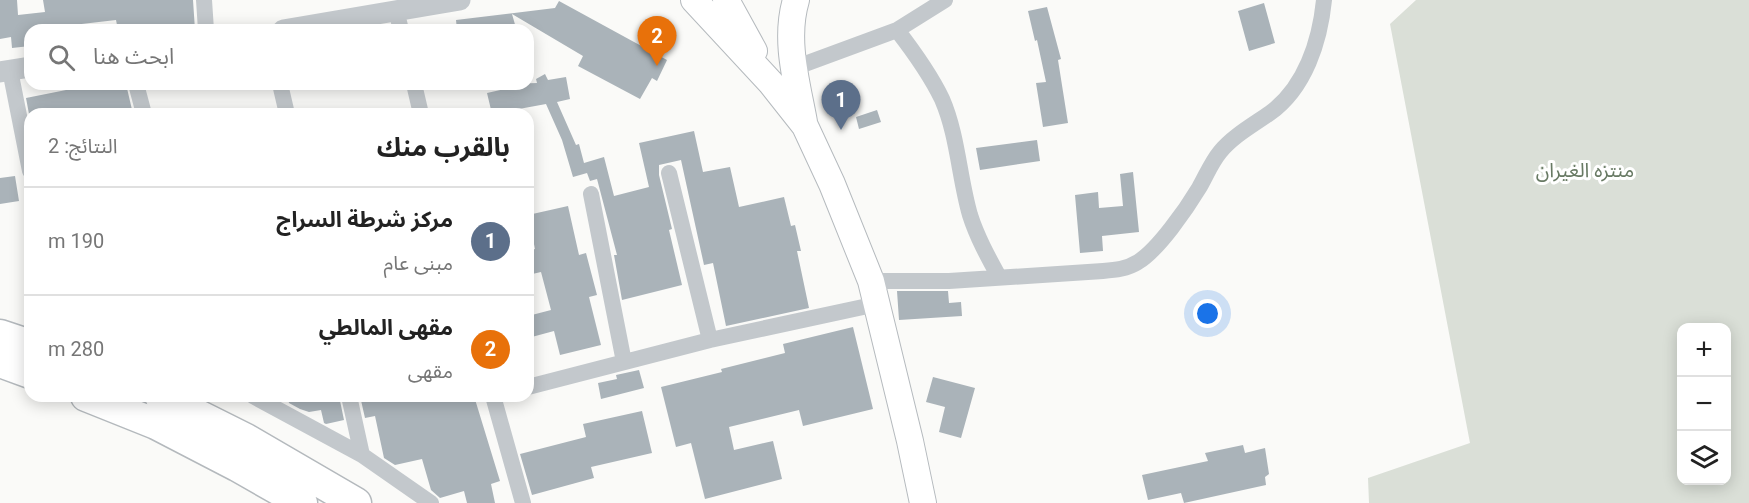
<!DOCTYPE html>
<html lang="ar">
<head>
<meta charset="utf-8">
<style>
  body { margin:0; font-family:Roboto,"Noto Sans Arabic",sans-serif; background:#f2f2f2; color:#222; direction:rtl }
  .controls { position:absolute; right:18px; bottom:18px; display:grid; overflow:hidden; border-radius:12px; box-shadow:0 3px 15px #0003 }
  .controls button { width:54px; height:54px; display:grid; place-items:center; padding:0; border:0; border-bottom:2px solid #e0e0e0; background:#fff; color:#222; font:30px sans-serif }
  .you { position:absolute; left:1208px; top:314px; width:21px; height:21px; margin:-15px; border:4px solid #fff; border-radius:50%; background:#1a73e8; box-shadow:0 0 0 9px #1a73e833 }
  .badge { display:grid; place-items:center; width:39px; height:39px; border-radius:50%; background:#e4572e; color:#fff; font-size:20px; font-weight:700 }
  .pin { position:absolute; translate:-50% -50px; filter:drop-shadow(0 2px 3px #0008) }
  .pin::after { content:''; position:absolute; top:32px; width:21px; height:18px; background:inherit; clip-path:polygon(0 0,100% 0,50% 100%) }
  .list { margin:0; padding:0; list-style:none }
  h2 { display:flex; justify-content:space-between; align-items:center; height:78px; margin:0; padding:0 24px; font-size:26px }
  h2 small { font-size:20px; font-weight:400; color:#767676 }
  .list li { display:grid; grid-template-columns:39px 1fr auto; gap:18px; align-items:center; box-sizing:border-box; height:108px; padding:0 24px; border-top:2px solid #e0e0e0 }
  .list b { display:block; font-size:22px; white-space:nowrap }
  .list p { margin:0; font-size:20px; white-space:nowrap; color:#767676 }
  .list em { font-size:20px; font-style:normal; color:#767676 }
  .icon { flex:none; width:33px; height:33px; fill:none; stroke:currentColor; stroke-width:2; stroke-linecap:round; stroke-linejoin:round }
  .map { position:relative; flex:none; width:1749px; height:503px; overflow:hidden; direction:ltr }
  .search { position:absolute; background:#fff; box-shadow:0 3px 15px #0003; left:24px; top:24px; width:510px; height:66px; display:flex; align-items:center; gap:15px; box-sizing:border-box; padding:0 21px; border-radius:18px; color:#767676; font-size:22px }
  .panel { position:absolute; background:#fff; box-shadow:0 3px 15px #0003; left:24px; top:108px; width:510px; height:294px; border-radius:18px; direction:rtl }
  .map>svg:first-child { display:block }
</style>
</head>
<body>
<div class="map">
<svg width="1749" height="503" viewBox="0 0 1749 503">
  <rect width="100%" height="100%" fill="#fafaf8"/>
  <!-- green -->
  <path fill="#dadfd7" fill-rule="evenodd" d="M 1416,0 L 1749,0 L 1749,503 L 1369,503 L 1368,478 L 1470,443 L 1390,24 ZM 1682,328 L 1726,328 L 1726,480 L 1682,480 Z"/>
  <!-- building -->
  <path fill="#aab3b9" d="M 0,0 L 17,0 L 18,15 L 45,12 L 43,0 L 193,0 L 195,30 L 118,30 L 116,20 L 30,30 L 30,46 L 12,48 L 11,37 L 0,39 Z
    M 559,1 L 667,60 L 657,81 L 652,78 L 640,99 L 578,66 L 583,56 L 512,14 L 516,28 L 494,30 L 457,30 L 456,20 L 555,8 Z
    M 1264,3 L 1275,43 L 1249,51 L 1238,11 Z
    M 1047,7 L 1061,59 L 1058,60 L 1068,123 L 1043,127 L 1036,83 L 1046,82 L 1037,40 L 1035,41 L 1028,11 Z
    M 545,74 L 548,80 L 566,77 L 570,99 L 557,102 L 576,145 L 579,144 L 584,163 L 604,157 L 614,196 L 649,187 L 639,143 L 694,131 L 703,172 L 730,167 L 739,207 L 784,197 L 791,226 L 795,225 L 801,251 L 797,251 L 809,308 L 726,326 L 713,263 L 704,265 L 681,160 L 659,165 L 659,175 L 672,229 L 669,230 L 682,285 L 622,300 L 614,255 L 617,255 L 597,179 L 590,181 L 587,173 L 573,177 L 562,140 L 546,104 L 492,114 L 487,93 L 509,88 L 508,84 L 537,83 L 536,79 Z
    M 84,84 L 126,84 L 133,114 L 29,114 L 26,98 L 76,88 L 75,86 Z
    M 877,110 L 881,122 L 859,129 L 856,117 Z
    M 1037,140 L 1040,161 L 980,170 L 976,148 Z
    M 1133,172 L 1139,232 L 1102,236 L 1103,251 L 1080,253 L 1075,195 L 1098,192 L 1099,208 L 1123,206 L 1120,174 Z
    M 15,176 L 19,201 L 0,204 L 0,178 Z
    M 568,206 L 579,255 L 586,253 L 597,295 L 589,297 L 601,345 L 560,355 L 554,331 L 528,338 L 528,316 L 551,310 L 541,272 L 528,275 L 528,251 L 535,249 L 528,215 Z
    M 897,291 L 948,291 L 949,303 L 961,302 L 962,316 L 899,320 Z
    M 853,327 L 873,409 L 803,426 L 799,410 L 729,427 L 734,450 L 773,441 L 782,479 L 705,499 L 691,443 L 676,447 L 661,387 L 722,372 L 721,369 L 785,353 L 783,344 Z
    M 639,370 L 644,388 L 601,399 L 598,383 L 617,379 L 616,375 Z
    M 933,377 L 975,388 L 961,438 L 939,432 L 945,407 L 926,402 Z
    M 287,396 L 339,396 L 344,420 L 326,424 L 324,423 L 321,410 L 309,412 L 300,409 L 289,403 Z
    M 360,396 L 474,396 L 500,481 L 491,484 L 495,503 L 467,503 L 464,491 L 440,498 L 431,490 L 422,459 L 395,465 L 384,458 L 375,416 L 365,418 Z
    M 642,411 L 652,453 L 591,467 L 594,478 L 532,495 L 520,454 L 586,437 L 583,424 Z
    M 1243,445 L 1245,453 L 1265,448 L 1269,474 L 1265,477 L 1266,485 L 1184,503 L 1181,493 L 1148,500 L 1142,475 L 1208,461 L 1205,453 Z"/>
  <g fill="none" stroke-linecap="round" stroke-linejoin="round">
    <!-- primary casing -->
    <g stroke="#b5babe" stroke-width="28">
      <path id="primary" d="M 694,0 L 771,83 L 805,126 L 832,184 L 871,281 L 910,441 L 923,503
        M 726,0 L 754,51
        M 796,0 C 784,40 797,83 804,122"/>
    </g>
    <!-- motorway casing -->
    <g stroke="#b4b9bd" stroke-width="33">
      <path id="motorway" d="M 0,335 L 30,345
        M 0,362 L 30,373
        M 86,396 L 156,424 L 237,466 L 302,503
        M 160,396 L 246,439 L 356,503"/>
    </g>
    <!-- minor -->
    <path stroke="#c3c8cc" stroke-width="16" d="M 204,0 L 206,30
      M 396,10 L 401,30
      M 897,30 C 914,52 930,74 942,99 C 958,136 959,177 970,215 C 977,237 988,257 999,277
      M 794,68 L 897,30 L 945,0
      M 10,70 L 30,171
      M 136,84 L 144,114
      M 280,84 L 287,114
      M 414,84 L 421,114
      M 669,173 L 710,340
      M 591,194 L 624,362
      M 871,281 L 949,281 L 1103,271 C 1115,270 1127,269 1138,262 C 1158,250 1187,208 1199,188 C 1206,176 1211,163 1220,152 C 1233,136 1253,125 1270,113 C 1305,88 1320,41 1324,0
      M 528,387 L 710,340 L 877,304
      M 253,396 L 362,455 L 431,503
      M 349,396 L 362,455
      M 493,396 L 523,503"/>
    <!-- tertiary -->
    <path stroke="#c3c8cc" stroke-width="21" d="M 283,30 L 460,0
      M 0,72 L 30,67"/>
    <!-- primary -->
    <use href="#primary" stroke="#fff" stroke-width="26"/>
    <!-- motorway -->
    <use href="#motorway" stroke="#fff" stroke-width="30"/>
  </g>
  <g text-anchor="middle" stroke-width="6" stroke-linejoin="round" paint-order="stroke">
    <!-- park labels -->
    <g font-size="20" fill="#687a64" stroke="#fff">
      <text x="1585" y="177">منتزه الغيران</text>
    </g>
  </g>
</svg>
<div class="controls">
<button>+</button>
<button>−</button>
<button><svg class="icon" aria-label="layers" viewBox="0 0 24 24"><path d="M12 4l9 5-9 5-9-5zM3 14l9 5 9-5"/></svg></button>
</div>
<div class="you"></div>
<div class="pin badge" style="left:841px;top:130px;background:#5c6f8a">1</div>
<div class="pin badge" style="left:657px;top:66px;background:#e8710a">2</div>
<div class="search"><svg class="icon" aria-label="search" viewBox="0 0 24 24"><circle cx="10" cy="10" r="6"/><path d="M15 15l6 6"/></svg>ابحث هنا</div>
<section class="panel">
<h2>بالقرب منك<small>النتائج: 2</small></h2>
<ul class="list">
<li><span class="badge" style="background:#5c6f8a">1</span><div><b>مركز شرطة السراج</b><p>مبنى عام</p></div><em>190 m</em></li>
<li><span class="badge" style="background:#e8710a">2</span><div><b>مقهى المالطي</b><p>مقهى</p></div><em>280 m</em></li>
</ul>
</section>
</div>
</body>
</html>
